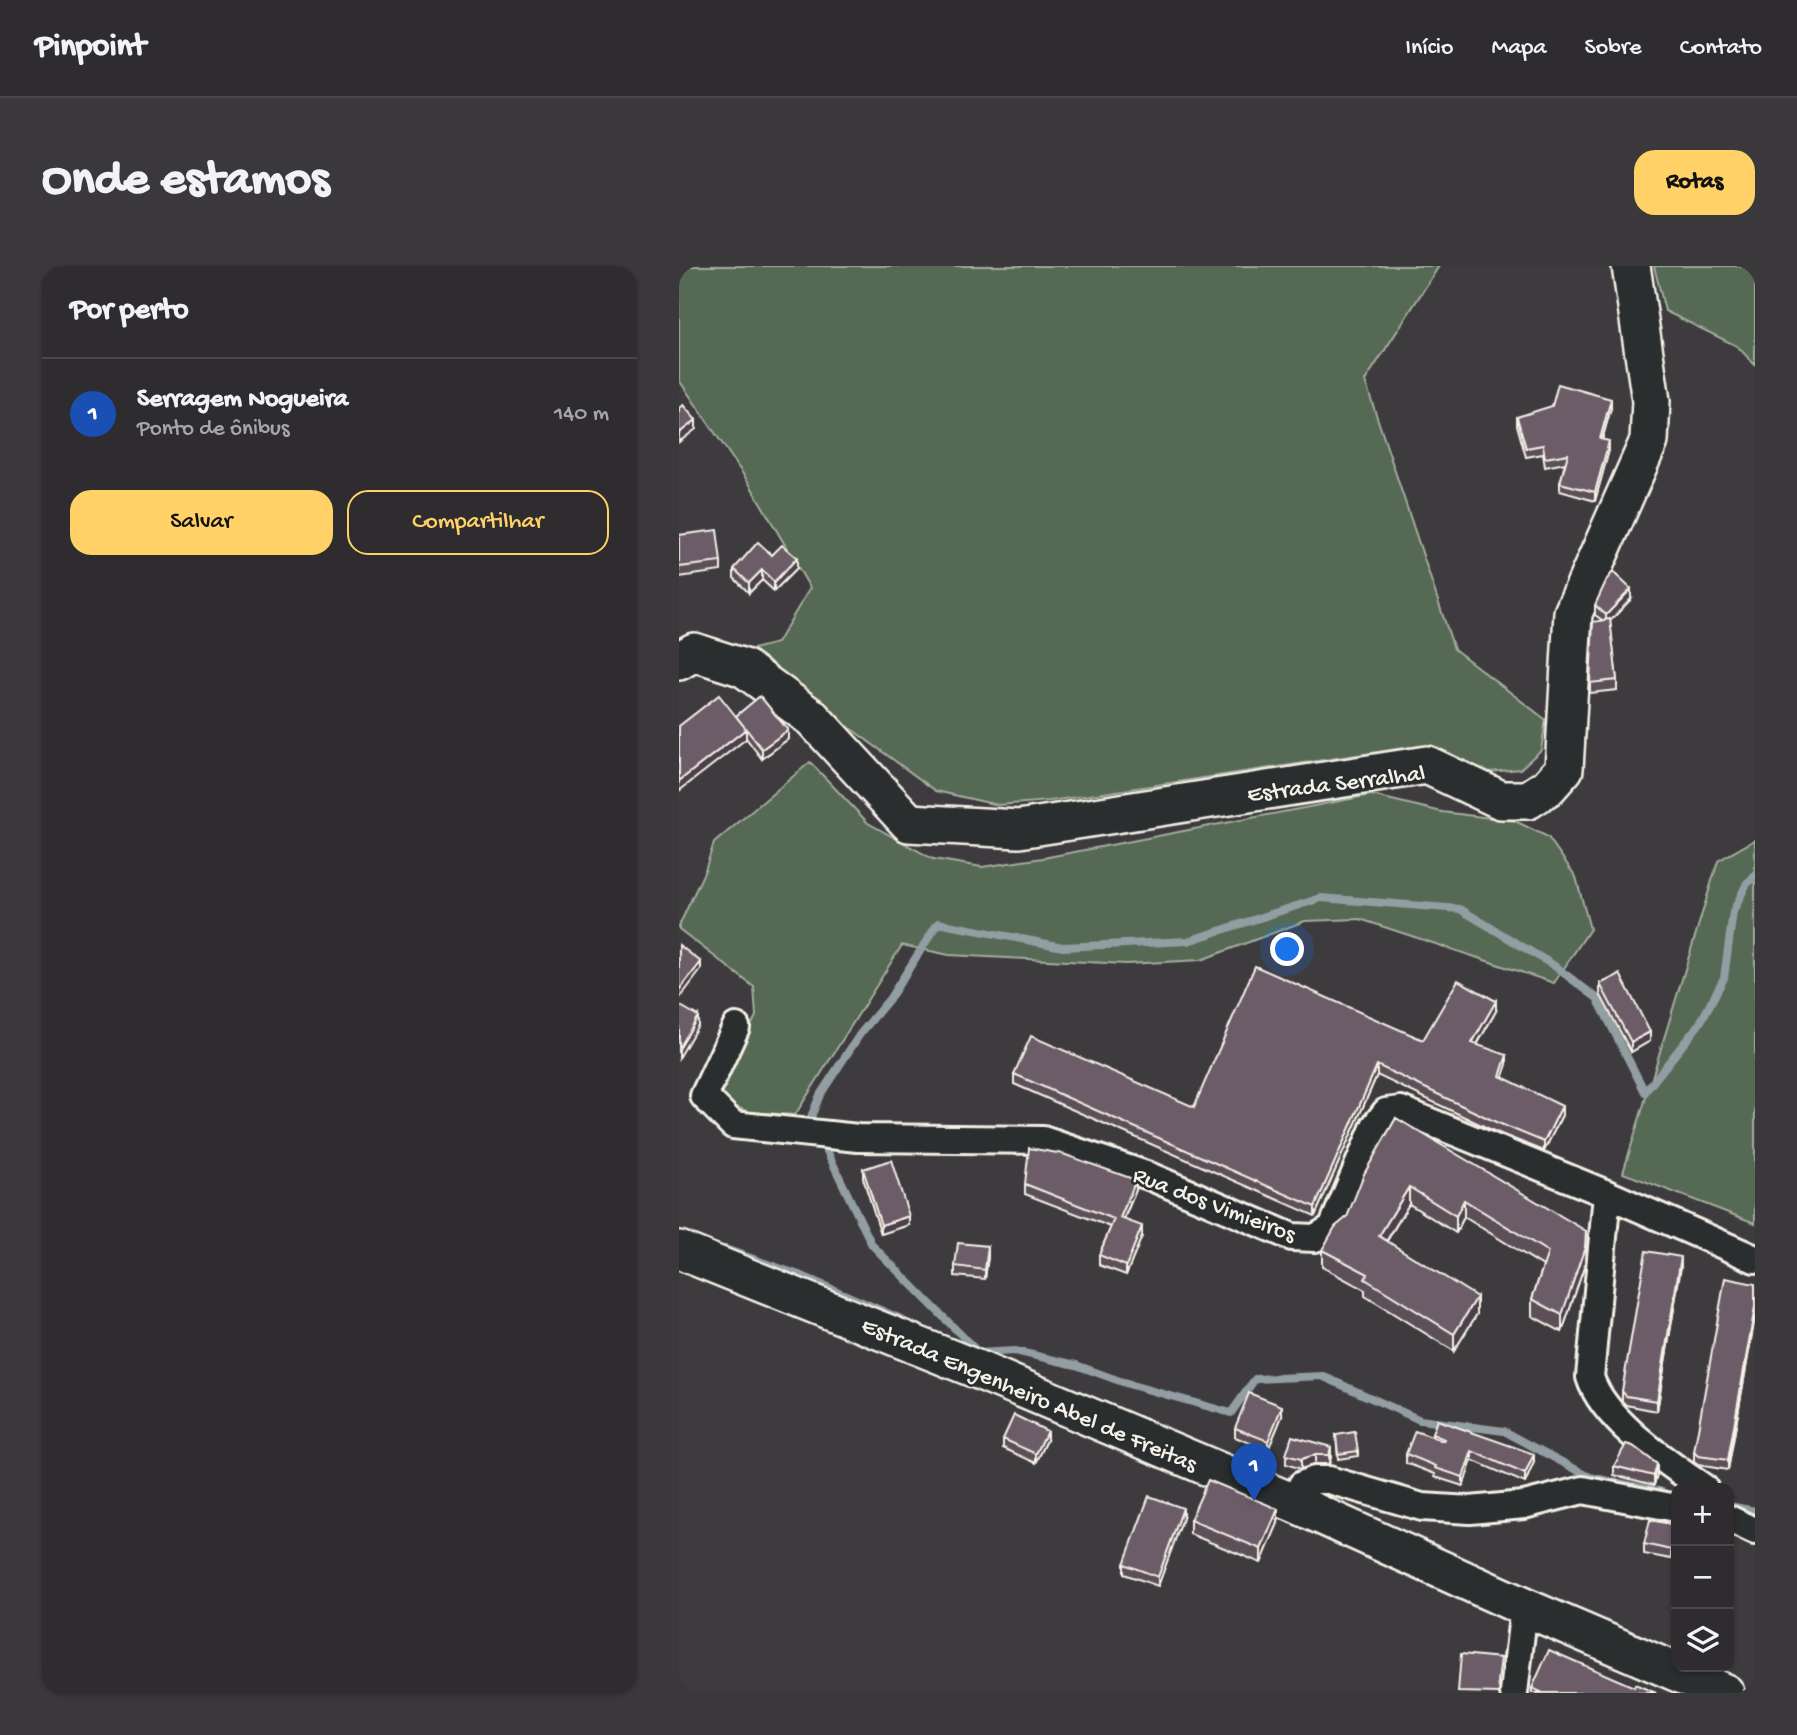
<!DOCTYPE html>
<html lang="pt">
<head>
<meta charset="utf-8">
<style>
  body { margin:0; font-family:"Gochi Hand",sans-serif; background:#3a383b; color:#f1f3f6 }
  .controls { position:absolute; right:21px; bottom:21px; display:grid; overflow:hidden; border-radius:14px; box-shadow:0 2px 5px #0004 }
  .controls button { width:63px; height:63px; display:grid; place-items:center; padding:0; border:0; border-bottom:2px solid #49484b; background:#2e2c2f; color:#f1f3f6; font:35px sans-serif }
  .you { position:absolute; left:609px; top:684px; width:24px; height:24px; margin:-18px; border:5px solid #fff; border-radius:50%; background:#1a73e8; box-shadow:0 0 0 10px #1a73e833 }
  .badge { display:grid; place-items:center; width:46px; height:46px; border-radius:50%; background:#ffd166; color:#fff; font-size:23px; font-weight:700 }
  .pin { position:absolute; translate:-50% -58px; filter:drop-shadow(0 2px 4px #0008) }
  .pin::after { content:''; position:absolute; top:37px; width:24px; height:21px; background:inherit; clip-path:polygon(0 0,100% 0,50% 100%) }
  .list { margin:0; padding:0; list-style:none }
  h2 { display:flex; justify-content:space-between; align-items:center; height:91px; margin:0; padding:0 28px; font-size:30px }
  h2 small { font-size:23px; font-weight:400; color:#a7a7aa }
  .list li { display:grid; grid-template-columns:46px 1fr auto; gap:21px; align-items:center; box-sizing:border-box; height:112px; padding:0 28px; border-top:2px solid #49484b }
  .list b { display:block; font-size:26px; white-space:nowrap }
  .list p { margin:0; font-size:23px; white-space:nowrap; color:#a7a7aa }
  .list em { font-size:23px; font-style:normal; color:#a7a7aa }
  .actions { display:flex; gap:14px; padding:21px 28px }
  .actions a { flex:1; padding:16px 0; border:2px solid #ffd166; border-radius:21px; text-align:center; font-size:24px; color:#ffd166 }
  .actions .main { background:#ffd166; color:#111 }
  .icon { flex:none; width:38px; height:38px; fill:none; stroke:currentColor; stroke-width:2; stroke-linecap:round; stroke-linejoin:round }
  .map { position:relative; flex:none; width:1076px; height:1427px; overflow:hidden; border-radius:21px }
  header { display:flex; align-items:center; gap:42px; box-sizing:border-box; height:98px; padding:0 35px; background:#2e2c2f; border-bottom:2px solid #49484b }
  header strong { font-size:33px }
  nav { display:flex; gap:38px; margin-inline-start:auto; font-size:24px }
  .intro { display:flex; align-items:center; justify-content:space-between; box-sizing:border-box; height:168px; padding:0 42px }
  h1 { margin:0; font-size:49px }
  .button { padding:18px 32px; border-radius:21px; background:#ffd166; color:#111; font-size:24px; font-weight:700 }
  main { display:flex; gap:42px; padding:0 42px }
  aside { flex:1; background:#2e2c2f; border-radius:21px; box-shadow:0 2px 5px #0004 }
  .map>svg:first-child { display:block }
</style>
</head>
<body>
<header>
<strong>Pinpoint</strong>
<nav><a>Início</a><a>Mapa</a><a>Sobre</a><a>Contato</a></nav>
</header>
<div class="intro"><h1>Onde estamos</h1><a class="button">Rotas</a></div>
<main>
<aside>
<h2>Por perto<small></small></h2>
<ul class="list">
<li><span class="badge" style="background:#1a4fb4">1</span><div><b>Serragem Nogueira</b><p>Ponto de ônibus</p></div><em>140 m</em></li>
</ul>
<div class="actions"><a class="main">Salvar</a><a>Compartilhar</a></div>
</aside>
<div class="map">
<svg width="1076" height="1427" viewBox="0 0 1076 1427">
  <rect width="100%" height="100%" fill="#3e3b3f"/>
  <filter id="ink" filterUnits="userSpaceOnUse"><feTurbulence type="fractalNoise" baseFrequency=".0143" numOctaves="2"/><feDisplacementMap in="SourceGraphic" scale="14" xChannelSelector="R" yChannelSelector="G"/><feConvolveMatrix kernelMatrix="1 2 1 2 8 2 1 2 1" color-interpolation-filters="sRGB"/></filter>
  <g filter="url(#ink)">
    <!-- green -->
    <path fill="#556954" stroke="#a4ad9e" stroke-width="2" d="M 0,0 L 760,0 L 686,115 L 775,383 L 867,454 L 862,484 L 841,503 L 811,506 L 779,494 L 731,481 L 371,535 L 319,539 L 257,525 L 66,385 L 98,377 L 131,322 L 70,217 L 0,114 Z
      M 975,0 L 1076,0 L 1076,99 L 1058,80 L 986,45 Z
      M 131,496 L 189,557 L 254,593 L 303,601 L 364,592 L 692,529 L 763,546 L 836,555 L 869,571 L 897,611 L 911,663 L 875,717 L 681,653 L 626,655 L 522,694 L 447,698 L 270,689 L 223,679 L 116,849 L 70,846 L 47,837 L 41,821 L 77,750 L 75,721 L 0,663 L 0,660 L 26,604 L 35,577 Z
      M 1076,574 L 1076,957 L 944,907 L 1039,595 Z"/>
    <g fill="none" stroke-linecap="round" stroke-linejoin="round">
      <!-- stream -->
      <path stroke="#929ea2" stroke-width="8" d="M 127,863 L 141,829 L 181,768 L 211,732 L 259,657 L 384,681 L 509,675 L 642,632 L 781,643 L 874,699 L 918,732 L 966,826 L 1021,757 L 1045,712 L 1054,646 L 1068,617 L 1076,610
        M 138,876 L 147,883 L 193,979 L 300,1087
        M 46,983 L 123,1010 L 222,1053
        M 298,1087 L 336,1085 L 397,1099 L 449,1118 L 552,1147 L 576,1113 L 643,1110 L 741,1154 L 825,1165 L 911,1211 L 983,1226
        M 1050,1240 L 1076,1245"/>
      <!-- street casing -->
      <g stroke="#f4f1e8" stroke-width="32">
        <path id="street" d="M 57,761 L 25,830 L 54,859 L 179,872 L 364,874 L 470,910 L 613,971 L 636,972 L 653,962 L 696,860 L 707,846 L 722,844 L 928,928 L 1076,993
          M 928,928 L 911,1111 C 924,1154 989,1197 1025,1222
          M 615,1237 L 623,1219 L 636,1214 L 650,1214 L 743,1241 L 791,1244 L 845,1239 L 904,1224 L 997,1242
          M 1050,1253 L 1076,1265
          M 835,1427 L 845,1341"/>
      </g>
      <!-- secondary casing -->
      <g stroke="#f4f1e8" stroke-width="42">
        <path id="secondary" d="M 0,395 L 15,386 L 65,402 L 133,452 L 230,557 L 340,563 L 748,499 L 822,534 L 849,534 L 869,521 L 885,503 L 894,347 L 970,175 L 972,135 L 952,0
          M 0,984 L 297,1103 L 615,1237 L 845,1341 L 1046,1427"/>
      </g>
      <!-- street -->
      <use href="#street" stroke="#2a2d2e" stroke-width="26"/>
      <!-- secondary -->
      <use href="#secondary" stroke="#2a2d2e" stroke-width="37"/>
    </g>
    <!-- wall -->
    <path fill="#5d4f59" stroke="#f4f1e8" stroke-width="2" d="M 932,142 L 923,174 L 930,184 L 916,235 L 881,225 L 881,217 L 886,197 L 866,201 L 864,188 L 847,191 L 838,159 L 838,151 Z
      M 0,269 L 42,296 L 42,305 L 0,311 Z
      M 93,289 L 118,302 L 95,325 L 83,314 L 70,327 L 55,312 L 55,303 Z
      M 952,333 L 931,355 L 938,414 L 938,424 L 911,427 L 911,417 L 923,354 L 916,349 L 916,339 Z
      M 57,451 L 109,473 L 83,493 L 67,472 L 67,473 Z
      M 921,718 L 971,775 L 952,786 L 921,728 Z
      M 817,745 L 798,779 L 828,798 L 823,811 L 883,849 L 865,885 L 817,866 L 698,809 L 636,950 L 335,818 L 335,808 L 515,841 L 744,774 Z
      M 717,852 L 907,982 L 906,998 L 883,1066 L 853,1050 L 853,1033 L 864,1000 L 785,951 L 777,967 L 730,938 L 708,975 L 798,1048 L 775,1085 L 686,1030 L 686,1024 L 643,1001 L 643,984 L 668,951 Z
      M 184,903 L 230,959 L 202,968 L 184,912 Z
      M 346,918 L 457,924 L 445,953 L 463,970 L 447,1009 L 420,999 L 420,989 L 432,961 L 346,928 Z
      M 309,990 L 306,1013 L 276,1010 L 276,1000 Z
      M 1002,1000 L 978,1145 L 947,1139 L 943,1135 L 943,1125 Z
      M 1076,1018 L 1076,1051 L 1049,1204 L 1019,1199 L 1015,1196 L 1015,1186 Z
      M 603,1150 L 589,1184 L 556,1171 L 556,1162 Z
      M 753,1168 L 855,1196 L 846,1217 L 793,1194 L 784,1220 L 756,1211 L 756,1208 L 727,1197 L 727,1188 L 753,1171 Z
      M 657,1169 L 679,1185 L 679,1190 L 659,1193 Z
      M 324,1173 L 368,1174 L 357,1197 L 324,1182 Z
      M 652,1181 L 652,1191 L 650,1198 L 636,1198 L 622,1203 L 607,1198 L 607,1189 Z
      M 935,1200 L 978,1208 L 975,1219 L 935,1209 Z
      M 504,1252 L 479,1320 L 445,1308 L 445,1298 Z
      M 511,1254 L 599,1257 L 582,1297 L 511,1268 Z
      M 997,1269 L 992,1293 L 965,1288 L 965,1278 Z
      M 955,1421 L 977,1427 L 853,1427 L 853,1422 Z"/>
    <!-- shaded-wall -->
    <path fill="#4c4048" stroke="#f4f1e8" stroke-width="2" d="M 932,133 L 932,142 L 921,181 L 921,173 Z
      M 17,154 L 17,163 L 0,176 L 0,167 Z
      M 930,175 L 930,184 L 916,235 L 916,226 Z
      M 118,292 L 118,302 L 95,325 L 95,316 Z
      M 83,304 L 83,314 L 70,327 L 70,317 Z
      M 952,323 L 952,333 L 927,359 L 927,349 Z
      M 67,463 L 67,473 L 0,525 L 0,515 Z
      M 109,464 L 109,473 L 83,493 L 83,483 Z
      M 22,696 L 22,704 L 0,733 L 0,724 Z
      M 817,735 L 817,745 L 793,787 L 793,777 Z
      M 19,750 L 19,759 L 0,792 L 0,783 Z
      M 971,766 L 971,775 L 952,786 L 952,776 Z
      M 828,789 L 828,798 L 821,819 L 821,810 Z
      M 698,799 L 698,809 L 636,950 L 636,941 Z
      M 883,840 L 883,849 L 865,885 L 865,876 Z
      M 457,914 L 457,924 L 441,961 L 441,952 Z
      M 730,921 L 730,938 L 700,987 L 700,970 Z
      M 785,934 L 785,951 L 777,967 L 777,950 Z
      M 230,950 L 230,959 L 202,968 L 202,959 Z
      M 463,960 L 463,970 L 447,1009 L 447,1000 Z
      M 907,965 L 906,998 L 883,1066 L 883,1049 Z
      M 309,980 L 309,990 L 306,1013 L 306,1004 Z
      M 1002,991 L 1002,1000 L 978,1145 L 978,1135 Z
      M 798,1031 L 798,1048 L 775,1085 L 775,1068 Z
      M 1076,1041 L 1076,1051 L 1049,1204 L 1049,1194 Z
      M 603,1140 L 603,1150 L 589,1184 L 589,1175 Z
      M 368,1165 L 368,1174 L 357,1197 L 357,1188 Z
      M 652,1181 L 652,1191 L 650,1198 L 650,1189 Z
      M 793,1185 L 793,1194 L 784,1220 L 784,1211 Z
      M 855,1188 L 855,1196 L 846,1217 L 846,1208 Z
      M 636,1189 L 636,1198 L 622,1203 L 622,1193 Z
      M 978,1198 L 978,1208 L 975,1219 L 975,1210 Z
      M 504,1242 L 504,1252 L 479,1320 L 479,1311 Z
      M 599,1243 L 599,1257 L 582,1297 L 582,1283 Z
      M 997,1259 L 997,1269 L 992,1293 L 992,1284 Z"/>
    <!-- building -->
    <path fill="#6c5c67" stroke="#f4f1e8" stroke-width="2" d="M 879,118 L 932,133 L 921,173 L 930,175 L 916,226 L 881,217 L 889,188 L 866,192 L 864,179 L 847,182 L 838,151 L 873,140 Z
      M 4,139 L 17,154 L 0,167 L 0,142 Z
      M 38,264 L 42,296 L 0,301 L 0,269 Z
      M 79,276 L 93,289 L 103,279 L 118,292 L 95,316 L 83,304 L 70,317 L 55,303 Z
      M 934,306 L 952,323 L 927,349 L 916,339 L 928,313 Z
      M 931,353 L 938,414 L 911,417 L 914,356 Z
      M 40,429 L 67,463 L 0,515 L 0,460 Z
      M 81,430 L 109,464 L 83,483 L 57,450 Z
      M 0,679 L 22,696 L 0,724 Z
      M 576,700 L 744,774 L 779,714 L 817,735 L 793,777 L 828,789 L 821,810 L 883,840 L 865,876 L 817,856 L 698,799 L 636,941 L 335,808 L 352,770 L 515,841 Z
      M 941,708 L 971,766 L 952,776 L 921,718 Z
      M 0,739 L 19,750 L 0,783 Z
      M 717,852 L 907,965 L 906,981 L 883,1049 L 853,1033 L 869,986 L 785,934 L 777,950 L 730,921 L 700,970 L 798,1031 L 775,1068 L 686,1013 L 689,1008 L 643,984 L 656,961 L 668,951 L 685,908 Z
      M 350,882 L 384,888 L 457,914 L 441,952 L 463,960 L 447,1000 L 420,989 L 435,953 L 346,918 Z
      M 212,894 L 230,950 L 202,959 L 184,903 Z
      M 279,977 L 309,980 L 306,1004 L 276,1000 Z
      M 967,985 L 1002,991 L 978,1135 L 947,1130 L 943,1125 Z
      M 1046,1012 L 1076,1018 L 1076,1041 L 1049,1194 L 1019,1190 L 1015,1186 Z
      M 570,1127 L 603,1140 L 589,1175 L 556,1162 Z
      M 335,1149 L 368,1165 L 357,1188 L 324,1173 Z
      M 758,1154 L 855,1188 L 846,1208 L 793,1185 L 784,1211 L 756,1202 L 757,1200 L 727,1188 L 736,1165 L 764,1175 L 765,1173 L 753,1168 Z
      M 676,1166 L 679,1185 L 659,1188 L 657,1169 Z
      M 613,1170 L 652,1181 L 650,1189 L 636,1189 L 622,1193 L 607,1189 Z
      M 947,1178 L 954,1180 L 978,1198 L 975,1210 L 935,1200 Z
      M 529,1214 L 599,1243 L 582,1283 L 511,1254 Z
      M 470,1230 L 504,1242 L 479,1311 L 445,1298 Z
      M 971,1254 L 997,1259 L 992,1284 L 965,1278 Z
      M 870,1384 L 955,1421 L 956,1418 L 977,1427 L 864,1427 L 853,1422 Z
      M 782,1388 L 822,1392 L 819,1416 L 821,1427 L 779,1426 Z"/>
  </g>
  <g text-anchor="middle" stroke-width="5" stroke-linejoin="round" paint-order="stroke">
    <!-- street labels -->
    <g font-size="24" fill="#f4f1e8" stroke="#2a2d2e">
      <text transform="translate(657 516) rotate(-7)" y="8">Estrada Serralhal</text>
      <text transform="translate(536 937) rotate(21)" y="8">Rua dos Vimieiros</text>
      <text transform="translate(351 1127) rotate(23)" y="8">Estrada Engenheiro Abel de Freitas</text>
    </g>
  </g>
</svg>
<div class="controls">
<button>+</button>
<button>−</button>
<button><svg class="icon" aria-label="layers" viewBox="0 0 24 24"><path d="M12 4l9 5-9 5-9-5zM3 14l9 5 9-5"/></svg></button>
</div>
<div class="you"></div>
<div class="pin badge" style="left:575px;top:1235px;background:#1a4fb4">1</div>
</div>
</main>
</body>
</html>
